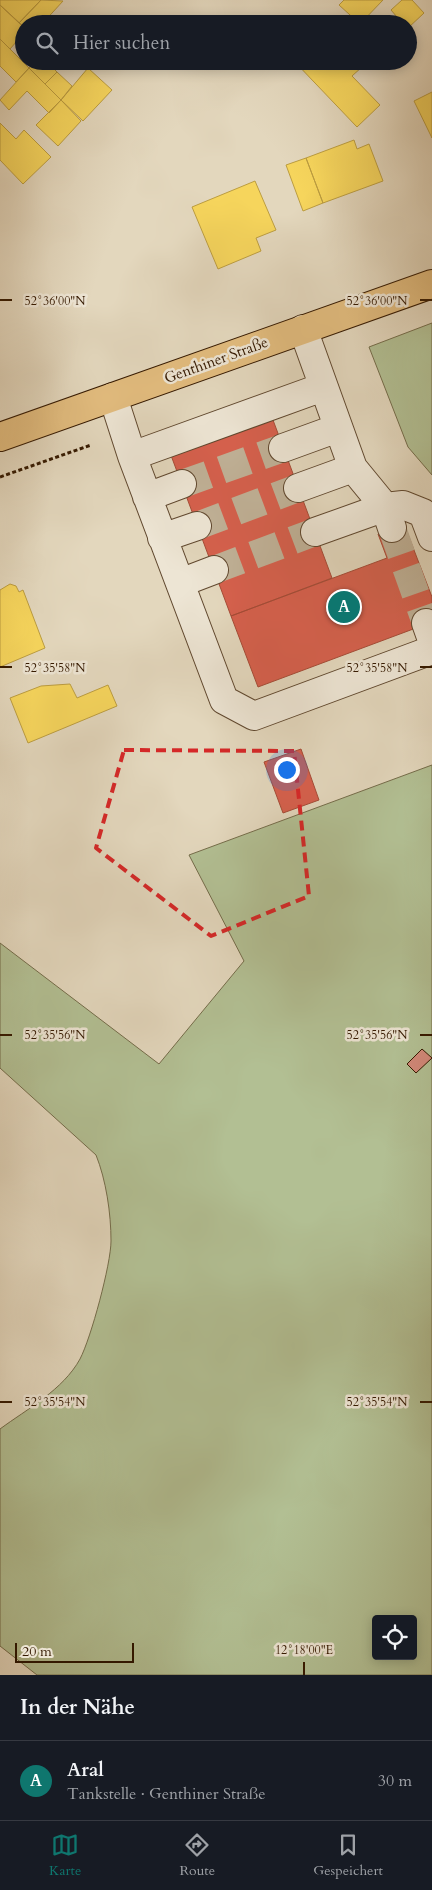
<!DOCTYPE html>
<html lang="de">
<head>
<meta charset="utf-8">
<style>
  body { margin:0; font-family:Cardo,serif; background:#242831; color:#f1f3f6 }
  .controls { position:absolute; right:15px; bottom:15px; display:grid; overflow:hidden; border-radius:5px; box-shadow:0 2px 12px #0003 }
  .controls button { width:45px; height:45px; display:grid; place-items:center; padding:0; border:0; border-bottom:1px solid #363941; background:#171b24; color:#f1f3f6; font:25px sans-serif }
  .scale { position:absolute; left:15px; bottom:12px; width:119px; box-sizing:border-box; padding-left:5px; border:2px solid #351900; border-top:0; font-size:14px; line-height:18px; white-space:nowrap; color:#351900; -webkit-text-stroke:4px #ede5d4; paint-order:stroke }
  .you { position:absolute; left:286px; top:769px; width:18px; height:18px; margin:-12px; border:4px solid #fff; border-radius:50%; background:#1a73e8; box-shadow:0 0 0 8px #1a73e833 }
  .badge { display:grid; place-items:center; width:32px; height:32px; border-radius:50%; background:#0f766e; color:#fff; font-size:16px; font-weight:700 }
  .pin { position:absolute; translate:-50% -50%; border:2px solid #fff; box-shadow:0 1px 5px #0006 }
  .list { margin:0; padding:0; list-style:none }
  h2 { display:flex; justify-content:space-between; align-items:center; height:65px; margin:0; padding:0 20px; font-size:21px }
  h2 small { font-size:16px; font-weight:400; color:#9ea1a6 }
  .list li { display:grid; grid-template-columns:32px 1fr auto; gap:15px; align-items:center; box-sizing:border-box; height:80px; padding:0 20px; border-top:1px solid #363941 }
  .list b { display:block; font-size:19px; white-space:nowrap }
  .list p { margin:0; font-size:16px; white-space:nowrap; color:#9ea1a6 }
  .list em { font-size:16px; font-style:normal; color:#9ea1a6 }
  .icon { flex:none; width:28px; height:28px; fill:none; stroke:currentColor; stroke-width:2; stroke-linecap:round; stroke-linejoin:round }
  .map { position:relative; flex:none; width:432px; height:1675px; overflow:hidden }
  .search { position:absolute; background:#171b24; box-shadow:0 2px 12px #0003; left:15px; right:15px; top:15px; height:55px; display:flex; align-items:center; gap:12px; box-sizing:border-box; padding:0 18px; border-radius:28px; color:#9ea1a6; font-size:19px }
  .sheet { height:145px; background:#171b24 }
  nav { display:flex; justify-content:space-around; align-items:center; box-sizing:border-box; height:70px; border-top:1px solid #363941; background:#171b24; font-size:14px; color:#9ea1a6 }
  nav a { display:grid; justify-items:center; gap:2px }
  nav .on { color:#0f766e }
  .map>svg:first-child { display:block }
</style>
</head>
<body>
<div class="map">
<svg width="432" height="1675" viewBox="0 0 432 1675">
  <rect width="100%" height="100%" fill="#e3d7bd"/>
  <filter id="stains"><feTurbulence type="fractalNoise" baseFrequency=".004" numOctaves="4"/><feColorMatrix values="0 0 0 0 .2 0 0 0 0 .09 0 0 0 0 .02 0 0 0 .5 -.17"/></filter>
  <radialGradient id="worn" r=".72"><stop offset=".6" stop-color="#630" stop-opacity="0"/><stop offset="1" stop-color="#630" stop-opacity=".3"/></radialGradient>
  <!-- green -->
  <path fill="#b2bf93" stroke="#746c4a" fill-rule="evenodd" d="M 432,323 L 432,475 L 408,447 L 369,347 Z
    M 432,765 L 432,1675 L 37,1675 L 0,1646 L 0,1429 C 27,1409 63,1390 80,1359 C 91,1338 111,1264 111,1241 C 111,1213 106,1180 96,1155 L 0,1068 L 0,943 L 159,1064 L 244,961 L 189,855 ZM 376,1619 L 413,1619 L 413,1656 L 376,1656 Z"/>
  <!-- homes -->
  <path fill="#f6d55c" stroke="#bc9d40" d="M 0,0 L 41,0 L 19,23 L 0,5 Z
    M 41,0 L 63,1 L 42,24 L 24,24 L 24,27 L 19,23 Z
    M 344,0 L 383,0 L 360,24 L 339,5 Z
    M 402,0 L 412,0 L 424,13 L 408,28 L 408,24 L 403,24 L 391,10 Z
    M 0,5 L 24,27 L 24,33 L 10,49 L 0,39 Z
    M 0,39 L 29,68 L 16,82 L 0,66 Z
    M 35,61 L 46,61 L 57,72 L 45,84 L 29,68 Z
    M 294,61 L 356,61 L 362,67 L 352,76 L 380,105 L 357,127 Z
    M 29,68 L 61,100 L 49,113 L 27,91 L 9,110 L 0,100 Z
    M 88,68 L 112,90 L 83,121 L 61,100 Z
    M 57,72 L 72,86 L 61,100 L 45,84 Z
    M 432,92 L 432,138 L 414,101 Z
    M 61,100 L 81,121 L 58,146 L 36,125 Z
    M 0,123 L 16,139 L 24,130 L 51,157 L 23,184 L 0,160 Z
    M 354,140 L 357,149 L 369,144 L 383,181 L 323,203 L 306,158 Z
    M 306,158 L 323,203 L 303,211 L 286,165 Z
    M 255,181 L 276,230 L 256,238 L 261,251 L 218,269 L 192,207 Z
    M 10,584 L 16,586 L 19,592 L 23,590 L 45,648 L 0,667 L 0,590 Z
    M 70,684 L 77,698 L 108,685 L 117,706 L 28,743 L 10,698 L 41,686 Z"/>
  <!-- shops -->
  <path fill="#d6604d" stroke="#a64b36" d="M 270,412 L 332,578 L 231,616 L 169,450 Z
    M 404,524 L 432,597 L 432,622 L 258,687 L 231,616 L 387,558 L 378,534 Z
    M 301,749 L 319,800 L 283,813 L 264,762 Z"/>
  <!-- building -->
  <path fill="#d2897a" stroke="#351900" d="M 422,1049 L 432,1058 L 416,1073 L 407,1064 Z"/>
  <g fill="none" stroke-linecap="round" stroke-linejoin="round">
    <!-- minor-tunnel -->
    <path stroke="#c0b197" stroke-width="28" stroke-dasharray="28 14" stroke-linecap="butt" d="M 182,484 L 283,448
      M 197,526 L 298,488
      M 392,528 L 426,623
      M 214,570 L 315,532"/>
    <!-- minor casing -->
    <g stroke="#60482f" stroke-width="30">
      <path id="minor" d="M 303,329 L 353,468 L 385,507 L 392,528
        M 113,397 L 132,456 L 224,700 L 254,716 L 432,650
        M 283,448 L 338,428
        M 132,456 L 323,387
        M 298,488 L 353,468
        M 147,497 L 182,484
        M 315,532 L 385,507 L 403,505 L 423,513 L 432,537
        M 162,538 L 197,526
        M 180,583 L 214,570
        M 426,623 L 432,640"/>
    </g>
    <!-- major casing -->
    <g stroke="#351900" stroke-width="30">
      <path id="major" d="M 0,437 L 432,284"/>
    </g>
    <!-- path -->
    <path stroke="#351900" stroke-width="3" stroke-dasharray="4 2.5" stroke-linecap="butt" d="M 0,477 L 91,445"/>
    <!-- minor -->
    <use href="#minor" stroke="#ede5d4" stroke-width="28"/>
    <!-- major -->
    <use href="#major" stroke="#e2bc7e" stroke-width="28"/>
  </g>
  <!-- marked area -->
  <path fill="none" stroke="#d62828" stroke-width="4" stroke-dasharray="10 6" stroke-linejoin="round" d="M 124,750 L 294,751 L 309,896 L 211,936 L 96,848 Z"/>
  <!-- ticks -->
  <path fill="none" stroke="#351900" stroke-width="2" d="M 0,300 L 12,300M 420,300 L 432,300M 0,667 L 12,667M 420,667 L 432,667M 0,1035 L 12,1035M 420,1035 L 432,1035M 0,1402 L 12,1402M 420,1402 L 432,1402M 304,1662 L 304,1675"/>
  <g text-anchor="middle" stroke-width="5" stroke-linejoin="round" paint-order="stroke">
    <!-- street labels -->
    <g font-size="15" fill="#351900" stroke="#ede5d4">
      <text transform="translate(216 360) rotate(-20)" y="5">Genthiner Straße</text>
    </g>
  </g>
  <g font-size="12" text-anchor="middle" fill="#351900" stroke="#ede5d4" stroke-width="5" stroke-linejoin="round" paint-order="stroke">
    <text x="55" y="305">52°36'00"N</text>
    <text x="377" y="305">52°36'00"N</text>
    <text x="55" y="672">52°35'58"N</text>
    <text x="377" y="672">52°35'58"N</text>
    <text x="55" y="1039">52°35'56"N</text>
    <text x="377" y="1039">52°35'56"N</text>
    <text x="55" y="1406">52°35'54"N</text>
    <text x="377" y="1406">52°35'54"N</text>
    <text x="304" y="1654">12°18'00"E</text>
  </g>
  <rect width="100%" height="100%" filter="url(#stains)"/>
  <rect width="100%" height="100%" fill="url(#worn)"/>
</svg>
<div class="controls">
<button><svg class="icon" aria-label="locate" viewBox="0 0 24 24"><circle cx="12" cy="12" r="6"/><path d="M12 2v4M12 18v4M2 12h4M18 12h4"/></svg></button>
</div>
<div class="scale">20 m</div>
<div class="you"></div>
<div class="pin badge" style="left:344px;top:607px">A</div>
<div class="search"><svg class="icon" aria-label="search" viewBox="0 0 24 24"><circle cx="10" cy="10" r="6"/><path d="M15 15l6 6"/></svg>Hier suchen</div>
</div>
<section class="sheet">
<h2>In der Nähe<small></small></h2>
<ul class="list">
<li><span class="badge">A</span><div><b>Aral</b><p>Tankstelle · Genthiner Straße</p></div><em>30 m</em></li>
</ul>
</section>
<nav>
<a class="on"><svg class="icon" aria-label="map" viewBox="0 0 24 24"><path d="M3 6l6-2 6 2 6-2v14l-6 2-6-2-6 2zM9 4v14M15 6v14"/></svg>Karte</a>
<a><svg class="icon" aria-label="directions" viewBox="0 0 24 24"><path d="M12 3l9 9-9 9-9-9zM9 14v-3h6M13 9l2 2-2 2"/></svg>Route</a>
<a><svg class="icon" aria-label="saved" viewBox="0 0 24 24"><path d="M7 4h10v16l-5-4-5 4z"/></svg>Gespeichert</a>
</nav>
</body>
</html>
